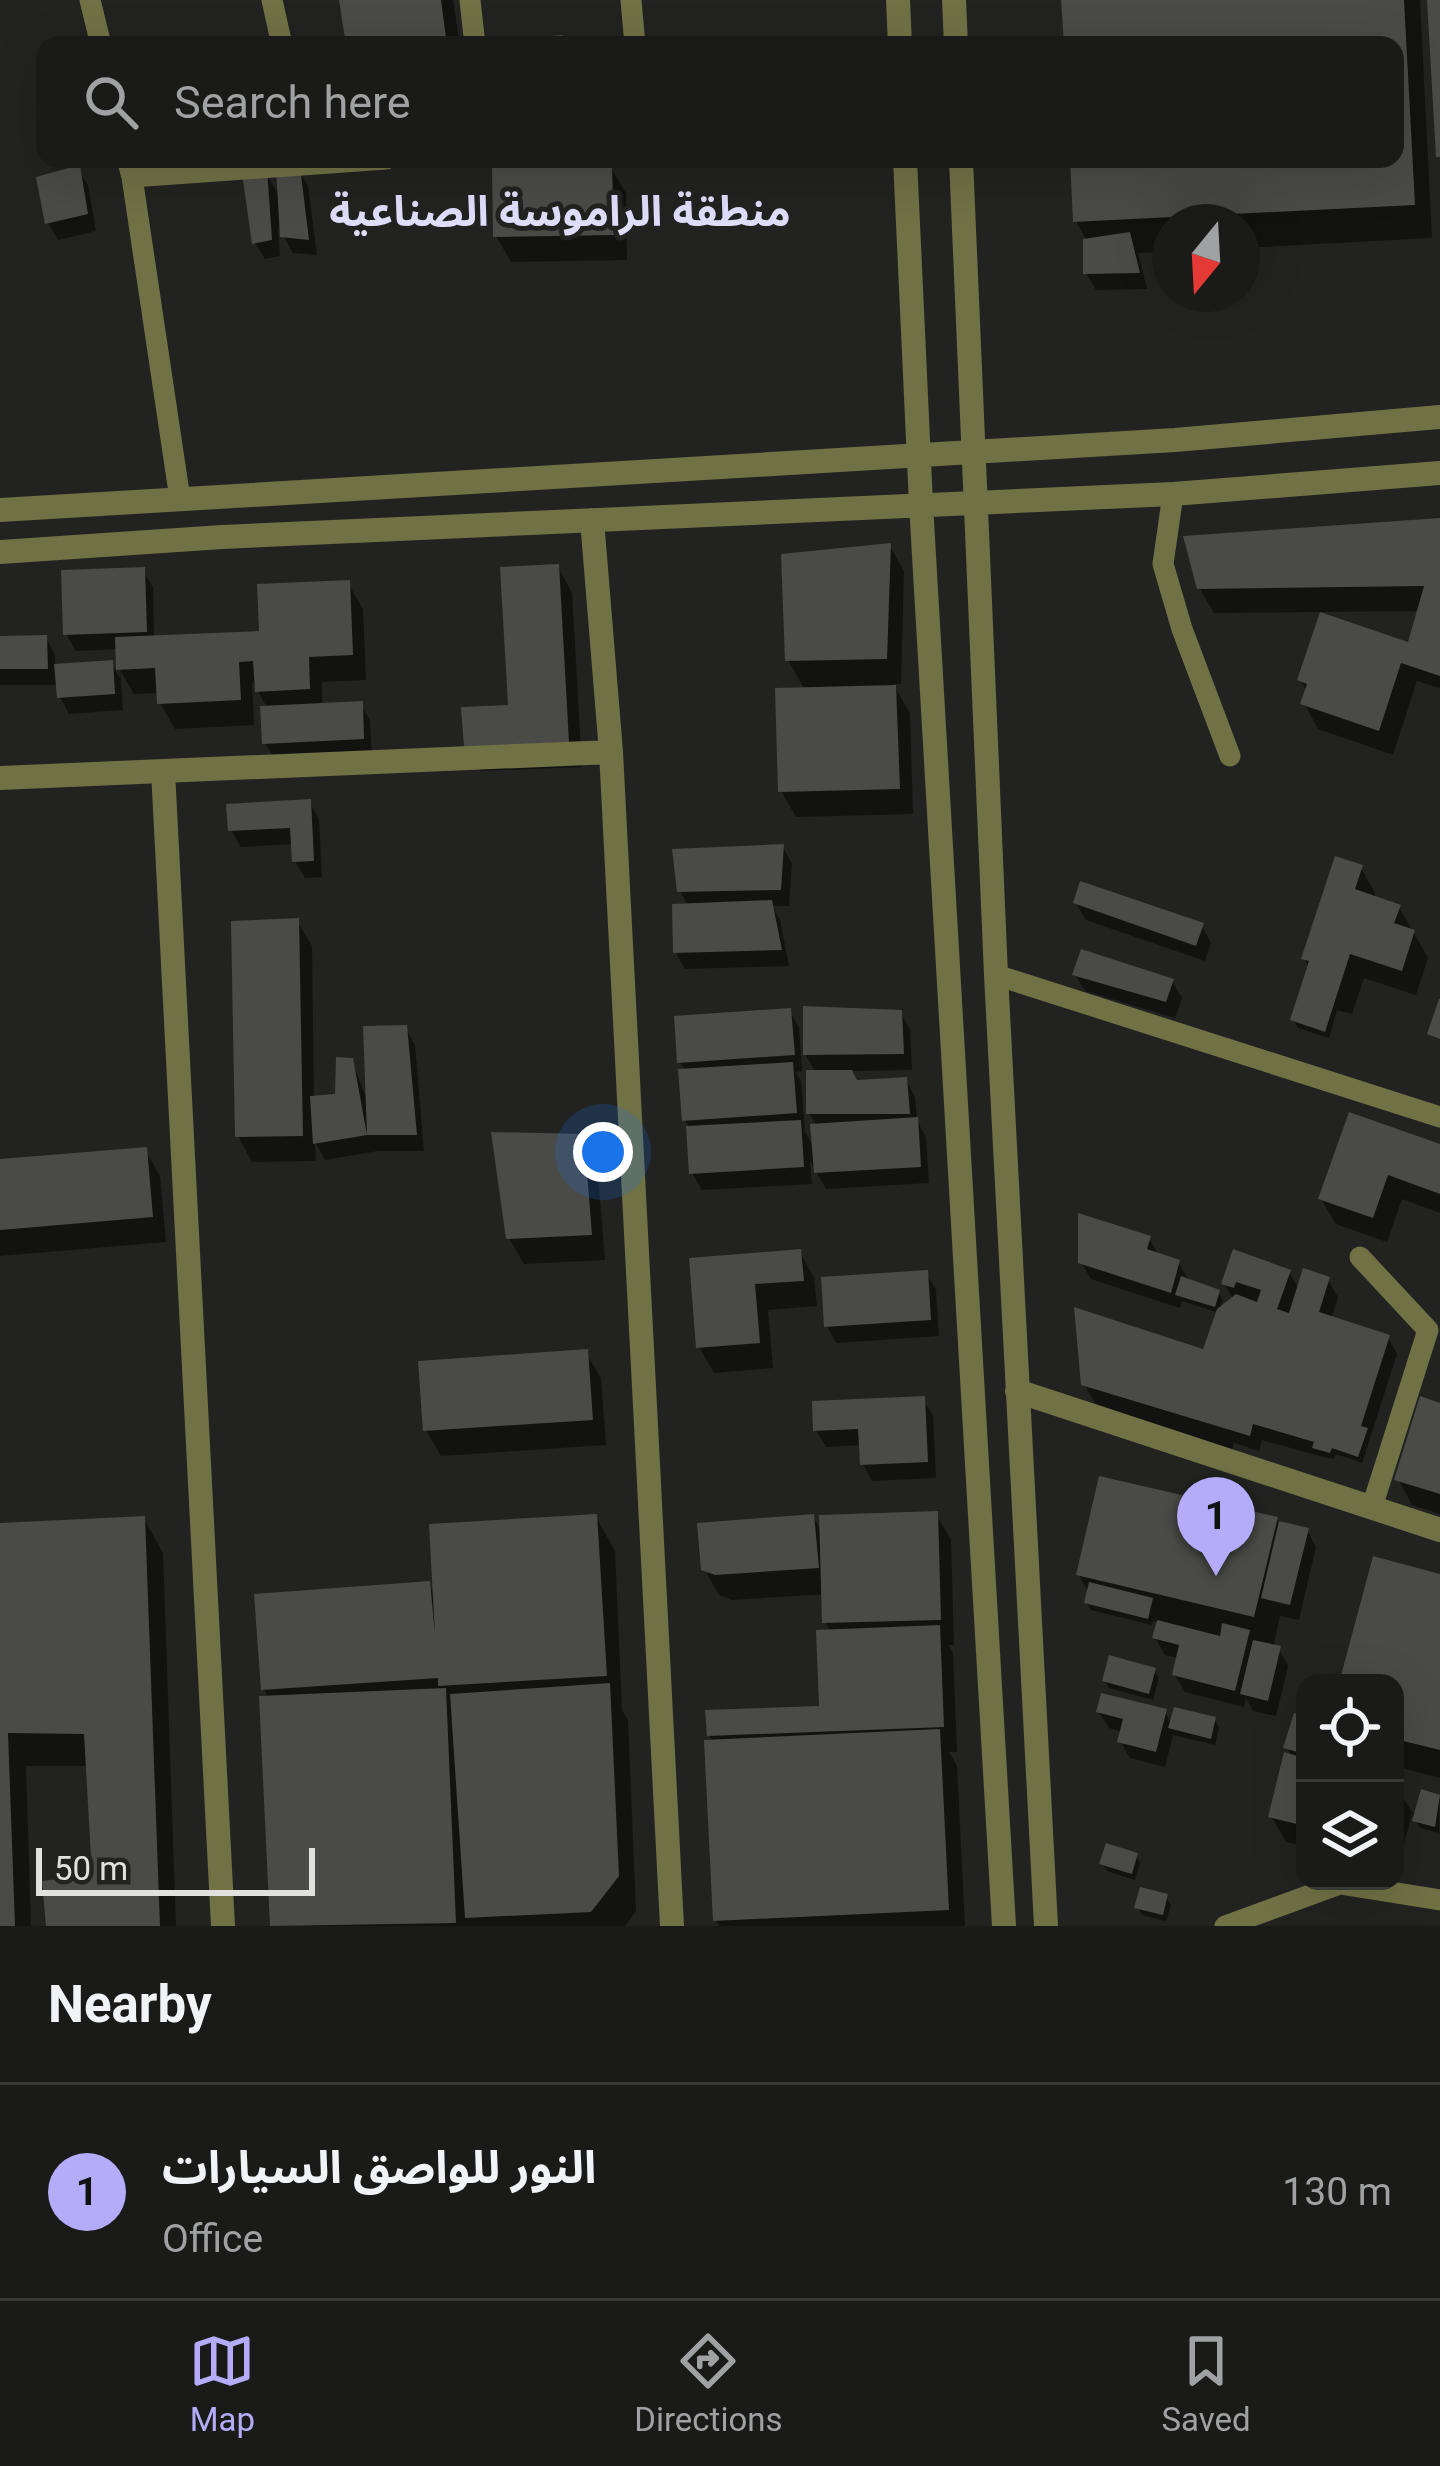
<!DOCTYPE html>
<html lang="en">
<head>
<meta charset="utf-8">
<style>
  body { margin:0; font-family:Roboto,"Noto Sans Arabic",sans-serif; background:#272725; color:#f1f3f6 }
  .controls { position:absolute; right:36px; bottom:36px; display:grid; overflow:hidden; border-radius:24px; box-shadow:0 12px 48px #0002 }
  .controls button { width:108px; height:108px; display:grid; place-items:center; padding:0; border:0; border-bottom:3px solid #383837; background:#1a1a18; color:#f1f3f6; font:60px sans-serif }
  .compass { position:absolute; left:1152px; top:204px; width:108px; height:108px; border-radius:50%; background:#1a1a18; box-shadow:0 12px 48px #0002; rotate:198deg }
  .scale { position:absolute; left:36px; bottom:30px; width:279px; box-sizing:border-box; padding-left:12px; border:6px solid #e1e1e0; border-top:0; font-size:33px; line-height:42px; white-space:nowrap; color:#e1e1e0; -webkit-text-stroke:9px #222220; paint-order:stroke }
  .you { position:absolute; left:603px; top:1152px; width:42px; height:42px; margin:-30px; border:9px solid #fff; border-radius:50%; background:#1a73e8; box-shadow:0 0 0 18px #1a73e833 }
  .badge { display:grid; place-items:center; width:78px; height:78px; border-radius:50%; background:#b5acf9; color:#111; font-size:39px; font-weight:700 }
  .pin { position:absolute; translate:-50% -99px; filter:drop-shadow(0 3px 6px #0008) }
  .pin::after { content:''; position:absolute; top:63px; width:42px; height:36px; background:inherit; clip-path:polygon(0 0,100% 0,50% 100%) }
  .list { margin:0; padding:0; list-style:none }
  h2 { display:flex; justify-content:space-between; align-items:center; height:156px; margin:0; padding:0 48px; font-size:51px }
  h2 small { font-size:39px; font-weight:400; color:#9fa1a2 }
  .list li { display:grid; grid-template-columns:78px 1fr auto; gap:36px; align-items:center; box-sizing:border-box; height:216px; padding:0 48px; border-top:3px solid #383837 }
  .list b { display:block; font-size:45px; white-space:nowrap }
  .list p { margin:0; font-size:39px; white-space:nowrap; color:#9fa1a2 }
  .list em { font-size:39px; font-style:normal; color:#9fa1a2 }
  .icon { flex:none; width:66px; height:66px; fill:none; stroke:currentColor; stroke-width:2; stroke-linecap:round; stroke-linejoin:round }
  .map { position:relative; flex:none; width:1440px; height:1926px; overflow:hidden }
  .search { position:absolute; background:#1a1a18; box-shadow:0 12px 48px #0002; left:36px; right:36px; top:36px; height:132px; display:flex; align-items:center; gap:30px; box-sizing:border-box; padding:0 42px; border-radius:24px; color:#9fa1a2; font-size:45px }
  .sheet { height:372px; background:#1a1a18 }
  nav { display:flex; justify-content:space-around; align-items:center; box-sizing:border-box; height:168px; border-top:3px solid #383837; background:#1a1a18; font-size:33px; color:#9fa1a2 }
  nav a { display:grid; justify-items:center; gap:6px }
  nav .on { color:#b5acf9 }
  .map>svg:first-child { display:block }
</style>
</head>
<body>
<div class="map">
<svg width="1440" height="1926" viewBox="0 0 1440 1926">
  <rect width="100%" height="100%" fill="#222220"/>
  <!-- shadow -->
  <path fill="#0007" d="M 342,0 L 453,0 L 460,45 L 349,45 Z
    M 1064,0 L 1420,0 L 1432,238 L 1242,248 L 1242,222 L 1170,222 L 1170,251 L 1138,253 L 1147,289 L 1096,290 L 1086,273 L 1086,239 L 1076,222 L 1073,159 L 1395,159 L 1395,45 L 1067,45 Z
    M 611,168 L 626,193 L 627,260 L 511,262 L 496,236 Z
    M 78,169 L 88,185 L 96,231 L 58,240 L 48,223 Z
    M 298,169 L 308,186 L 317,255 L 293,253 L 278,227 L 280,256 L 265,259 L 255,243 L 265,172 L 281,199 Z
    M 1440,521 L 1440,688 L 1417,681 L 1393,755 L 1318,729 L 1304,703 L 1307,692 L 1300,679 L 1408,645 L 1421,611 L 1214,613 L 1199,587 Z
    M 890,546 L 904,571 L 901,684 L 893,684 L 910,713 L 913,814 L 796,817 L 781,791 L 805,690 L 788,660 Z
    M 558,567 L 572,593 L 582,767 L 481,771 L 467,746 L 511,708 Z
    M 143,571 L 153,587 L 154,638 L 262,634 L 348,583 L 363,609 L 366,680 L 322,682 L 322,706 L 361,704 L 370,721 L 372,755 L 275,760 L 265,743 L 268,709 L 252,681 L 254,725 L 175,729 L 160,703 L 159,693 L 134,694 L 120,670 L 123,710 L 69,714 L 60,697 L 59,685 L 0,685 L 0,639 L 46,638 L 55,655 L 55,667 L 111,663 L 120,678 L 119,649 L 76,651 L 66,634 Z
    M 309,802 L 319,819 L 322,877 L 305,878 L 295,861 L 294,844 L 241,847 L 231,830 Z
    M 783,847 L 792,864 L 789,906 L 772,906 L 780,920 L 789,966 L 685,969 L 676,953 L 688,906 L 680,891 Z
    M 1361,868 L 1375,893 L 1374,899 L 1399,907 L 1428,958 L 1416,995 L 1364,978 L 1352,1014 L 1337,1010 L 1329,1038 L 1298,1028 L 1294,1020 L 1310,969 L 1304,958 Z
    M 1076,903 L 1202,926 L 1211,943 L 1205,961 L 1086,920 Z
    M 297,921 L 312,946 L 314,1099 L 338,1097 L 352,1061 L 365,1095 L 368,1094 L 405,1028 L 415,1045 L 424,1151 L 378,1151 L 325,1160 L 315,1142 L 316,1161 L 252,1162 L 238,1136 Z
    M 1075,975 L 1172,981 L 1182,998 L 1175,1018 L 1085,991 Z
    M 790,1011 L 799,1028 L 802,1071 L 795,1072 L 801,1081 L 805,1132 L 815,1150 L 817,1126 L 809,1113 L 816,1073 L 803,1050 L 901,1013 L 910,1030 L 912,1070 L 849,1071 L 856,1083 L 906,1080 L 915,1097 L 917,1121 L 926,1137 L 929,1183 L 826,1189 L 810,1161 L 812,1184 L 702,1190 L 692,1173 L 690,1129 L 685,1120 L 686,1072 L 680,1062 Z
    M 582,1137 L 597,1163 L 605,1260 L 524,1264 L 509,1238 Z
    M 1440,1147 L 1440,1213 L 1402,1199 L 1387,1242 L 1336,1224 L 1321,1199 Z
    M 145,1150 L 160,1176 L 166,1242 L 0,1256 L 0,1162 Z
    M 1149,1238 L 1159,1256 L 1178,1262 L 1188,1279 L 1218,1292 L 1223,1300 L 1219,1311 L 1234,1300 L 1224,1284 L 1289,1272 L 1299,1290 L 1328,1280 L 1338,1297 L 1331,1319 L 1388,1337 L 1397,1354 L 1362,1463 L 1336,1454 L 1334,1459 L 1323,1457 L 1262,1440 L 1259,1451 L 1234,1443 L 1232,1450 L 1099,1410 L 1084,1384 L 1205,1353 L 1219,1313 L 1182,1301 L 1180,1308 L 1091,1279 L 1081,1262 Z
    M 800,1252 L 814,1278 L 817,1306 L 768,1310 L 773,1368 L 714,1373 L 699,1347 L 692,1261 Z
    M 926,1273 L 936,1290 L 939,1336 L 836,1343 L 827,1326 Z
    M 586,1353 L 601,1378 L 606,1445 L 441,1456 L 426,1430 Z
    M 923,1399 L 933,1416 L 936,1478 L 872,1481 L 863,1464 L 862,1445 L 826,1447 L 816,1430 Z
    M 1440,1406 L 1440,1514 L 1412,1505 L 1398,1479 Z
    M 936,1514 L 951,1540 L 954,1645 L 948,1645 L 953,1653 L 957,1752 L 949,1752 L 957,1766 L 965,1926 L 719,1926 L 716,1920 L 714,1743 L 709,1735 L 823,1708 L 831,1632 L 825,1622 L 825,1594 L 732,1600 L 719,1595 L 704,1569 L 813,1517 L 823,1534 Z
    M 596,1517 L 615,1551 L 622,1710 L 628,1720 L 636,1911 L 625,1926 L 273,1926 L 262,1699 L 269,1699 L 264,1689 L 428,1584 L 436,1598 Z
    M 144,1519 L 163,1553 L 176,1926 L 49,1926 L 95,1877 L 89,1766 L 26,1766 L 31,1926 L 0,1926 L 0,1526 Z
    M 1276,1520 L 1307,1530 L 1316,1547 L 1299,1620 L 1280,1616 L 1273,1648 L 1279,1649 L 1288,1666 L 1276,1716 L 1253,1711 L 1246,1698 L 1244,1707 L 1185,1692 L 1175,1675 L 1179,1658 L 1165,1655 L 1155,1638 L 1159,1623 L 1153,1621 L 1152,1625 L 1091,1610 L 1087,1603 L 1089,1593 L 1079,1575 Z
    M 1440,1577 L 1440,1778 L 1395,1766 L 1395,1683 L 1342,1683 Z
    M 1154,1670 L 1159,1678 L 1153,1700 L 1109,1688 L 1105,1681 Z
    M 1099,1712 L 1165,1712 L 1172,1725 L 1214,1720 L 1219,1727 L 1215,1745 L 1173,1735 L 1165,1767 L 1130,1758 L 1120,1741 L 1123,1732 L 1109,1728 Z
    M 1305,1719 L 1305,1847 L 1286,1842 L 1271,1816 L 1292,1758 L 1287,1748 Z
    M 1395,1785 L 1416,1818 L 1423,1793 L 1440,1798 L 1439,1833 L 1420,1828 L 1412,1814 L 1397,1871 Z
    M 1136,1856 L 1140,1863 L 1135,1880 L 1107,1871 L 1102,1863 Z
    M 1166,1897 L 1171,1905 L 1166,1921 L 1142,1915 L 1138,1907 Z"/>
  <!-- building -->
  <path fill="#4a4a47" d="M 339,0 L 441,0 L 447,45 L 346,45 Z
    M 1061,0 L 1404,0 L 1415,205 L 1073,222 L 1070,159 L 1395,159 L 1395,45 L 1064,45 Z
    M 1427,0 L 1440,0 L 1440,157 L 1436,157 Z
    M 563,35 L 564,45 L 514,45 L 513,39 Z
    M 80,165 L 88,214 L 45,224 L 36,177 Z
    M 612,165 L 614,235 L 493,237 L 492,166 Z
    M 300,166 L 309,240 L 280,237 L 276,168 Z
    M 267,169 L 272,240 L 252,244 L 242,173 Z
    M 1130,232 L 1140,273 L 1083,274 L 1083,239 Z
    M 1440,518 L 1440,676 L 1401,663 L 1379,731 L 1300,704 L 1307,684 L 1297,680 L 1320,612 L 1408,642 L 1424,586 L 1197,589 L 1183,536 Z
    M 891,543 L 887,659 L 785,661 L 781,554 Z
    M 559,564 L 569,742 L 464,747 L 461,707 L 508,705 L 500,567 Z
    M 145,567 L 147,632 L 63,635 L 61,570 Z
    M 350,580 L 353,655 L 309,657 L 310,689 L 255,692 L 253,661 L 239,662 L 241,700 L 157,704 L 155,668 L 116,670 L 115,637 L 259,631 L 257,584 Z
    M 47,635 L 48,669 L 0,669 L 0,636 Z
    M 113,660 L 115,694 L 57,698 L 54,664 Z
    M 896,685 L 900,789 L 778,792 L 775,688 Z
    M 363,701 L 364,739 L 262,744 L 260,706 Z
    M 311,799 L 314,861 L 292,862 L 290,828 L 228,831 L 226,804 Z
    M 784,844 L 781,890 L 677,892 L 672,849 Z
    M 1335,856 L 1363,865 L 1355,889 L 1401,905 L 1394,923 L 1415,930 L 1402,971 L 1350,954 L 1325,1032 L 1290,1020 L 1309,961 L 1301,959 Z
    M 1080,881 L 1204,923 L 1196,946 L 1073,903 Z
    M 772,900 L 782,950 L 673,953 L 672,904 Z
    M 299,918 L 303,1136 L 235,1137 L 231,921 Z
    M 1081,949 L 1174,979 L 1166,1002 L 1072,975 Z
    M 1439,999 L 1440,999 L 1440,1039 L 1427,1034 Z
    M 803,1006 L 902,1010 L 904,1054 L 803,1055 Z
    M 791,1008 L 795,1055 L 677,1063 L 674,1016 Z
    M 407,1025 L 417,1135 L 367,1135 L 313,1144 L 310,1096 L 335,1094 L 336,1057 L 353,1058 L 367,1135 L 363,1026 Z
    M 793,1062 L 797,1113 L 682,1121 L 678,1069 Z
    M 806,1070 L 852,1070 L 857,1080 L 907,1077 L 910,1114 L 806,1114 Z
    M 1349,1112 L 1440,1144 L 1440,1194 L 1388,1175 L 1373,1218 L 1318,1199 Z
    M 918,1117 L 921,1167 L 814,1173 L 810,1124 Z
    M 801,1120 L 804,1167 L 689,1174 L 686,1126 Z
    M 491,1132 L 584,1134 L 592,1235 L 506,1239 Z
    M 147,1147 L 153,1217 L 0,1230 L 0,1159 Z
    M 1078,1213 L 1151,1236 L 1147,1249 L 1180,1260 L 1171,1293 L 1078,1263 Z
    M 801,1249 L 804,1281 L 755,1284 L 760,1343 L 696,1348 L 689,1258 Z
    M 1233,1249 L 1291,1270 L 1277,1309 L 1289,1313 L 1303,1268 L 1330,1277 L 1319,1312 L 1390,1335 L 1361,1426 L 1368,1428 L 1358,1457 L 1332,1448 L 1330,1453 L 1312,1448 L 1314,1442 L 1253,1424 L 1250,1436 L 1081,1385 L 1074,1307 L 1203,1349 L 1217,1309 L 1236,1294 L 1257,1302 L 1261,1290 L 1236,1282 L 1234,1288 L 1221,1284 Z
    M 928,1270 L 931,1320 L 824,1327 L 821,1277 Z
    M 1181,1276 L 1220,1290 L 1215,1307 L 1175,1295 Z
    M 588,1349 L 593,1420 L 423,1431 L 418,1361 Z
    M 925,1396 L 928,1462 L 860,1465 L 858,1429 L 813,1431 L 812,1401 Z
    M 1420,1396 L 1440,1403 L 1440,1494 L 1394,1480 Z
    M 1099,1476 L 1278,1517 L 1254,1617 L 1076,1575 Z
    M 938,1511 L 941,1620 L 822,1623 L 819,1515 Z
    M 597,1514 L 607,1676 L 438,1686 L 438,1678 L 261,1690 L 254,1594 L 430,1581 L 435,1635 L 429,1524 Z
    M 814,1514 L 819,1568 L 715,1575 L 701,1570 L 697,1523 Z
    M 145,1516 L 160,1926 L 46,1926 L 42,1881 L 92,1875 L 84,1734 L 8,1733 L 15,1926 L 0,1926 L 0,1523 Z
    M 1279,1521 L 1309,1528 L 1290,1605 L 1261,1598 Z
    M 1373,1556 L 1440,1574 L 1440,1750 L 1395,1739 L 1395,1683 L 1339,1683 Z
    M 1089,1582 L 1153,1598 L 1148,1619 L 1084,1603 Z
    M 1157,1620 L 1220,1636 L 1222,1623 L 1250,1630 L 1235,1691 L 1172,1675 L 1179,1645 L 1152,1638 Z
    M 940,1625 L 944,1727 L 707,1736 L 705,1710 L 819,1706 L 816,1630 Z
    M 1253,1640 L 1281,1646 L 1268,1701 L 1240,1694 Z
    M 1109,1655 L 1156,1668 L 1149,1694 L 1102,1681 Z
    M 610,1683 L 619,1876 L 591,1912 L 465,1918 L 450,1694 Z
    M 446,1688 L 456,1923 L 270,1926 L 259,1696 Z
    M 1101,1693 L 1167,1709 L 1156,1752 L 1117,1742 L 1123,1719 L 1096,1712 Z
    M 1174,1707 L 1216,1717 L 1211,1739 L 1168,1728 Z
    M 1294,1713 L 1305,1716 L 1305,1754 L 1283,1748 Z
    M 940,1729 L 949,1910 L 713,1921 L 704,1740 Z
    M 1284,1752 L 1305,1758 L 1305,1826 L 1268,1817 Z
    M 1421,1789 L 1440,1795 L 1435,1827 L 1412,1821 Z
    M 1106,1843 L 1138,1853 L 1132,1874 L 1099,1864 Z
    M 1140,1887 L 1168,1894 L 1163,1915 L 1134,1908 Z"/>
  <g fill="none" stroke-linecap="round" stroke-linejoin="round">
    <!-- service -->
    <path stroke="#717146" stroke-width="21" d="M 90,0 L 101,45
      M 272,0 L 282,45
      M 470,0 L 475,45
      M 631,0 L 635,45
      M 127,159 L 132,177 L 386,159
      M 132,177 L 180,499
      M 1173,494 L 1163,564 L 1182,629 L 1230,756
      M 996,975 L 1440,1117
      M 1360,1257 L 1428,1330 L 1372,1507
      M 1225,1926 L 1340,1884 L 1440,1900"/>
    <!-- minor -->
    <path stroke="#717146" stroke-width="24" d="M 898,0 L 900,45
      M 954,0 L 956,45
      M 905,159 L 921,504 L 1004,1926
      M 961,159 L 996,975 L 1046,1926
      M 0,510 L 1175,440 L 1440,417
      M 592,520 L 611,752 L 672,1926
      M 0,552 L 222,537 L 1173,494 L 1440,473
      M 163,771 L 223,1926
      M 0,778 L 611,752
      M 1017,1391 L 1440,1530"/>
  </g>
  <g text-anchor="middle" stroke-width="10" stroke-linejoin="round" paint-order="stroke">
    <!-- district labels -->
    <g font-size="42" font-weight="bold" fill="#dfddfa" stroke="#222220">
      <text x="560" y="226">منطقة الراموسة الصناعية</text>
    </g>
  </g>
</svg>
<div class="controls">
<button><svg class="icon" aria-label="locate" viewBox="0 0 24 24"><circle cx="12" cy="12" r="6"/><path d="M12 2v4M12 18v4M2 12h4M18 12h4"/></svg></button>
<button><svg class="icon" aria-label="layers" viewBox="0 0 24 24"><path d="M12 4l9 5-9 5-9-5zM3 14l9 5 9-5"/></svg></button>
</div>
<svg class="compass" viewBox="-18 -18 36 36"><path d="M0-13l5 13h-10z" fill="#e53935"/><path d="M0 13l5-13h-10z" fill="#9fa1a2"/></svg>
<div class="scale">50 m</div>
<div class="you"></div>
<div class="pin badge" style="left:1216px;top:1576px">1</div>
<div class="search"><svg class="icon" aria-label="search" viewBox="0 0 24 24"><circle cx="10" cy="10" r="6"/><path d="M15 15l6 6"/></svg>Search here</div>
</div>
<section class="sheet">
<h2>Nearby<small></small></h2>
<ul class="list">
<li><span class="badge">1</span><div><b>النور للواصق السيارات</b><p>Office</p></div><em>130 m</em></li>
</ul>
</section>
<nav>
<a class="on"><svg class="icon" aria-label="map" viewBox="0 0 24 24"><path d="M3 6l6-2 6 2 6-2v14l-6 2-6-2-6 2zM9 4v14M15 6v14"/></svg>Map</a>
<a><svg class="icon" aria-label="directions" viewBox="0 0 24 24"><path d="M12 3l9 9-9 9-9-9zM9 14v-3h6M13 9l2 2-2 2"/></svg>Directions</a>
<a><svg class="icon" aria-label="saved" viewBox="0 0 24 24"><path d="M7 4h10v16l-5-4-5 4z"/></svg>Saved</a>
</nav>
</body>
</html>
